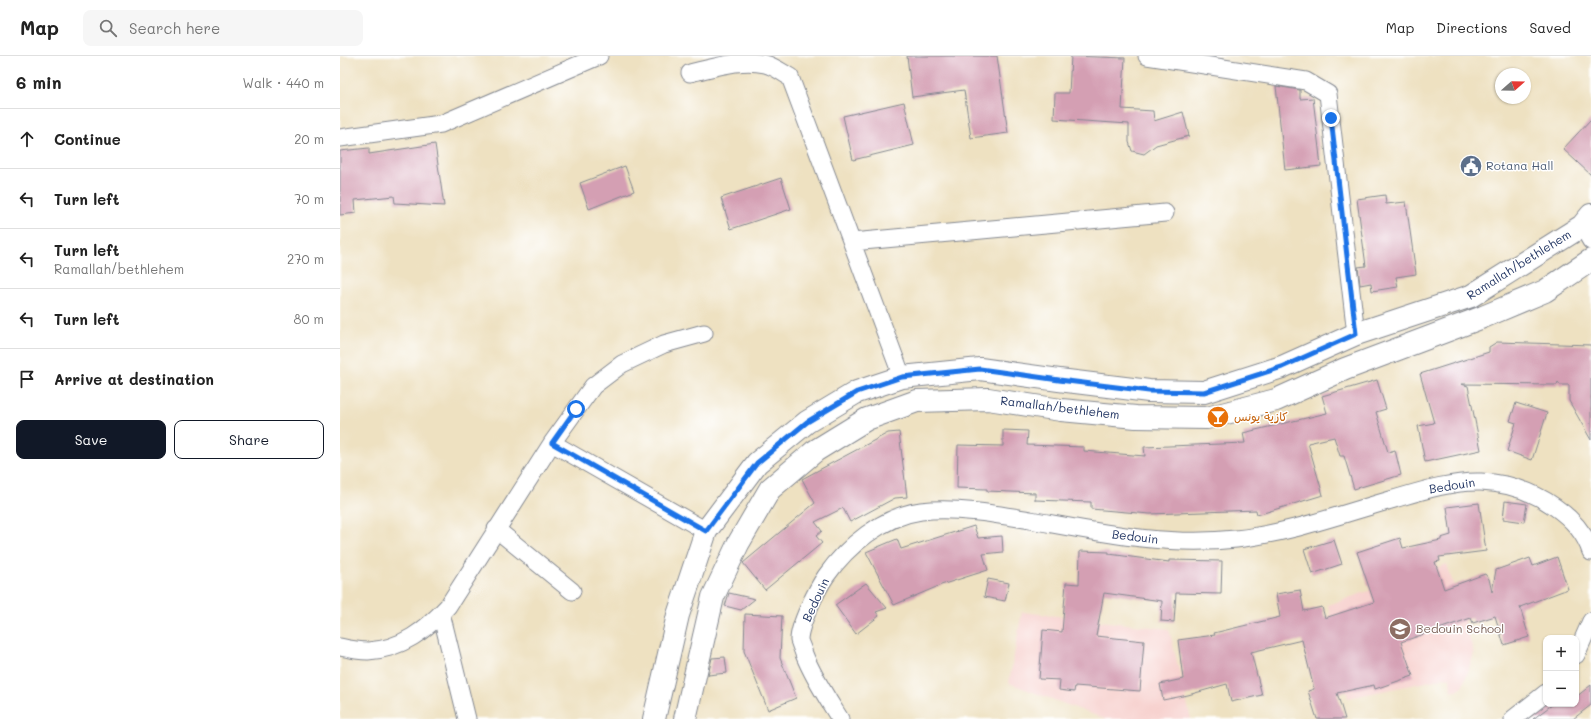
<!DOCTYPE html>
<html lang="en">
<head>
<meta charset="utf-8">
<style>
  body { margin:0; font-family:Mali,"Playpen Sans Arabic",sans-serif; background:#f6f6f6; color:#222 }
  .controls { position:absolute; right:12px; bottom:12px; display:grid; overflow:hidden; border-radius:8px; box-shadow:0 1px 3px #0004 }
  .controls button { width:36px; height:36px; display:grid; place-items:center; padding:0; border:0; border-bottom:1px solid #e0e0e0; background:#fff; color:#222; font:20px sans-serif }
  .compass { position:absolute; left:1155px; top:12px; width:36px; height:36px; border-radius:50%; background:#fff; box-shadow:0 1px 3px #0004; rotate:70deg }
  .stop { position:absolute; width:12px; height:12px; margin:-9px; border:3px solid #1a73e8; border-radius:50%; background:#fff }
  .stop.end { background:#1a73e8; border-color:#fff; box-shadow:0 1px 4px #0008 }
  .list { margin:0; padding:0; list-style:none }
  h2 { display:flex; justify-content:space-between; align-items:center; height:52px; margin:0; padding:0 16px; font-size:17px }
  h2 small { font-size:13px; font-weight:400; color:#767676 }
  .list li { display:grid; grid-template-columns:26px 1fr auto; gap:12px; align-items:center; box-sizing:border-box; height:60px; padding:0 16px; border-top:1px solid #e0e0e0 }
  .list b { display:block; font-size:15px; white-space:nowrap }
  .list p { margin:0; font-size:13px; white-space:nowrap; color:#767676 }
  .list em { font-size:13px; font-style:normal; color:#767676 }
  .actions { display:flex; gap:8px; padding:12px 16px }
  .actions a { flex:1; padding:9px 0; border:1px solid #111827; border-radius:8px; text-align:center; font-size:14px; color:#111827 }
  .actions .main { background:#111827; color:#fff }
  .icon { flex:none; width:22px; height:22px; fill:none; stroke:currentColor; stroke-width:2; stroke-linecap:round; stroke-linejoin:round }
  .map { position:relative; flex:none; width:1251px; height:663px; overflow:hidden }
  header { display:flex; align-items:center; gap:24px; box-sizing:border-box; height:56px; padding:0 20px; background:#fff; border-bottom:1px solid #e0e0e0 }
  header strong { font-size:19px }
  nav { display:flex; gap:22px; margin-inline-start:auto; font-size:14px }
  .search { width:280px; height:36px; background:#f6f6f6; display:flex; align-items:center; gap:10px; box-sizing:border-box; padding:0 14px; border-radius:8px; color:#767676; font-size:15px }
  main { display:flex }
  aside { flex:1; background:#fff }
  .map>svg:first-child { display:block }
</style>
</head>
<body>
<header>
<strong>Map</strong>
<div class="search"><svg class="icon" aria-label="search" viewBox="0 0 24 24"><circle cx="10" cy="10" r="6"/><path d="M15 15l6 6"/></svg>Search here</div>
<nav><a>Map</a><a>Directions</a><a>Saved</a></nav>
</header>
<main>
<aside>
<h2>6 min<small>Walk · 440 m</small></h2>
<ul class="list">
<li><svg class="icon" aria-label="ahead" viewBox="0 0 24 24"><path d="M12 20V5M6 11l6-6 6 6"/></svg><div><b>Continue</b></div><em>20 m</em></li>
<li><svg class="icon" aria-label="left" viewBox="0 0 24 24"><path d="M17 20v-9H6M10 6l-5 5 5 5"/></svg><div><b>Turn left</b></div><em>70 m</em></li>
<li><svg class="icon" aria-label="left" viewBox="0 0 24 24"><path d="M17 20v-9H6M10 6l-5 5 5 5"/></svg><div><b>Turn left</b><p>Ramallah/bethlehem</p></div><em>270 m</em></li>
<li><svg class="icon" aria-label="left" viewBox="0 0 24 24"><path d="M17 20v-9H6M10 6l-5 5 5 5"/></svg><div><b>Turn left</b></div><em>80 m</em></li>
<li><svg class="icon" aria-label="arrive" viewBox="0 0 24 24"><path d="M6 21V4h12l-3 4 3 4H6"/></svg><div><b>Arrive at destination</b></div></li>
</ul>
<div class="actions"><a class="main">Save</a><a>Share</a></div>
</aside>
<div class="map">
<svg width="1251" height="663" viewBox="0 0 1251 663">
  <rect width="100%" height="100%" fill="#fff"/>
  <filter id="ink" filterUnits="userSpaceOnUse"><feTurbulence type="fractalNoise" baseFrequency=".025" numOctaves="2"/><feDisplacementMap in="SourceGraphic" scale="8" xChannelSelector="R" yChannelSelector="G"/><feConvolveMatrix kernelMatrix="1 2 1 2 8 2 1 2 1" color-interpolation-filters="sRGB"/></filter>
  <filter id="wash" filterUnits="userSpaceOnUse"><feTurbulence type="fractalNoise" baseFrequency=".012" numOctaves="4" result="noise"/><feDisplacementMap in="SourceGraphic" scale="16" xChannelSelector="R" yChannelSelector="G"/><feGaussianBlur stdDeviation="0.9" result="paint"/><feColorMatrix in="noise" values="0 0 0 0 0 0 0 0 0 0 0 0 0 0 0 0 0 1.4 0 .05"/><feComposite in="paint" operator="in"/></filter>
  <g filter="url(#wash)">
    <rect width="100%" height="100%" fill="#eee1c1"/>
    <!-- built -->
    <path fill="#f7d0cd" d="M 1107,508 L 1134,597 L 1122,632 L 1111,636 L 1110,621 L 1008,642 L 988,549 Z
      M 682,556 L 829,573 L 851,663 L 765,663 L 669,627 Z"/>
    <g id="blocks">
      <!-- building -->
      <path fill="#d49fb3" d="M 567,0 L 657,0 L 668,77 L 631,82 L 624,34 L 572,41 Z
        M 731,0 L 785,2 L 782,53 L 813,55 L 814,65 L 843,56 L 849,80 L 816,89 L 804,98 L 792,95 L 789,86 L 789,68 L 714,63 L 715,37 L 729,37 Z
        M 936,30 L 960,34 L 960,43 L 973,42 L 981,110 L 945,114 Z
        M 564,46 L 574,89 L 513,104 L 503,60 Z
        M 1251,63 L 1251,119 L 1223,93 Z
        M 95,88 L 104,150 L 55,147 L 54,140 L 15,144 L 16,157 L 0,159 L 0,95 L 29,92 L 29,98 Z
        M 285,110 L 294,135 L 249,153 L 240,127 Z
        M 441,122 L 451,153 L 391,173 L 381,142 Z
        M 1045,139 L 1046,148 L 1066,146 L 1076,218 L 1056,221 L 1058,231 L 1032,235 L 1031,227 L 1020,229 L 1018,211 L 1026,210 L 1017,143 Z
        M 1157,286 L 1251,289 L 1251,384 L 1229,345 L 1229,329 L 1220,329 L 1218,326 L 1217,329 L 1121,328 L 1128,330 L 1141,394 L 1085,406 L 1078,370 L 1094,367 L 1080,318 L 1149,296 L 1149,291 Z
        M 1037,324 L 1046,353 L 1036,356 L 1048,396 L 1055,394 L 1061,419 L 1014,433 L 1004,400 L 1000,400 L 994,381 L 968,387 L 983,439 L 917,459 L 916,454 L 810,458 L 751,453 L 751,446 L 695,444 L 695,437 L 647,435 L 647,433 L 617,432 L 618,389 L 663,390 L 663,374 L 688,375 L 687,389 L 744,391 L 744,395 L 805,400 L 804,391 L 905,387 L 903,377 L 987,357 L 982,340 Z
        M 1176,347 L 1207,357 L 1192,404 L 1167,395 L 1176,367 L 1170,365 Z
        M 559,376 L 567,441 L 555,442 L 510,466 L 503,452 L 475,466 L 482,475 L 476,480 L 482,487 L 425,534 L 403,507 L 475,447 L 462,423 L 548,377 Z
        M 1165,445 L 1187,448 L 1184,466 L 1163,463 Z
        M 1139,447 L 1146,495 L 1099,501 L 1100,505 L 1095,506 L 1104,533 L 1145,518 L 1149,523 L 1152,536 L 1156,514 L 1190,502 L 1193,510 L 1217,501 L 1228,533 L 1180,551 L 1189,581 L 1164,589 L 1155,560 L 1133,567 L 1131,562 L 1061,586 L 1073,620 L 1035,633 L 1034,629 L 997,637 L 1005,663 L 977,663 L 968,635 L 974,633 L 962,584 L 911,596 L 922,639 L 891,646 L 887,628 L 848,639 L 823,644 L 820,628 L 843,623 L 838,584 L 875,579 L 874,577 L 940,561 L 936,538 L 960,534 L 964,555 L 982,551 L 985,562 L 1034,546 L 1017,496 L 1060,482 L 1063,492 L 1101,484 L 1101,482 L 1111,479 L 1107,451 Z
        M 634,470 L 638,482 L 662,480 L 663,496 L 643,498 L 648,514 L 601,529 L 554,549 L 526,496 L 557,483 L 561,493 Z
        M 994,484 L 1002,508 L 972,518 L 964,493 Z
        M 740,495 L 769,496 L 769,498 L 829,506 L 829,504 L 882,505 L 881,538 L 836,537 L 834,566 L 821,565 L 822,545 L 764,537 L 756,580 L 804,585 L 800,635 L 735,630 L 734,636 L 719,634 L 720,624 L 699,623 L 703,574 L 722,576 L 726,527 L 739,528 Z
        M 648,523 L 669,527 L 665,545 L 644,541 Z
        M 526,527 L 547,552 L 536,556 L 539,560 L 516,578 L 495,549 Z
        M 389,537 L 415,543 L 401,554 L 385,550 Z
        M 405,558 L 442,560 L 440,602 L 456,642 L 428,654 L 404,595 Z
        M 385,601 L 387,617 L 368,619 L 372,602 Z
        M 1251,629 L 1251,649 L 1233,663 L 1193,663 L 1213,648 L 1236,648 L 1236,641 Z"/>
    </g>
  </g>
  <g filter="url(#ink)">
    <use href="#blocks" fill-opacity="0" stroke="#848890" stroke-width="1"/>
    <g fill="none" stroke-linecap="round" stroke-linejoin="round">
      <!-- minor casing -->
      <g stroke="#848890" stroke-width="19">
        <path id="minor" d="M 807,0 L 966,25 L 988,38 L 1016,278
          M 350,17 C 373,12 401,2 425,8 C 434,10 443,17 450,21 L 562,321
          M 0,82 L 101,68 L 259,0
          M 1242,170 L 1251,185
          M 512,186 L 825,157
          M 212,387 L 366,475
          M 156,473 L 232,535
          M 101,557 L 127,663
          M 0,591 C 9,593 19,595 28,595 C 62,593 86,574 108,550 L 212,387 L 253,330 L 282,308 L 324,288 L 364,277
          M 1236,599 L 1251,565
          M 500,663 C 487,642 473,621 464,598 C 463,594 460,588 459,584 C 459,569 477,533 486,520 C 507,490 543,460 581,455 C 617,451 655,458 690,464 C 758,476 826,491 896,483 C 950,477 1002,458 1054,443 C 1081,435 1112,425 1141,426 C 1168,427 1192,435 1215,451 C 1231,462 1245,477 1251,496
          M 1173,663 L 1206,637"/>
      </g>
      <!-- secondary casing -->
      <g stroke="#848890" stroke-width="24">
        <path id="secondary" d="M 314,663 L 338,559 L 366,475 L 417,407 L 467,366 L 517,336 L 562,321 L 640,313 L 719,324 L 809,335 L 864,336 L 942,311 L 1016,278 L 1131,240 L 1242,170 L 1251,159
          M 345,663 L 373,541 L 398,488 L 430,433 L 475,395 L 527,363 L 577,345 L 648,343 L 721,354 L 796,361 L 867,362 L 936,344 L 1005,313 L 1143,261 L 1205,235 L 1251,204"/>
      </g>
      <!-- minor -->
      <use href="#minor" stroke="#fff" stroke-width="17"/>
      <!-- secondary -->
      <use href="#secondary" stroke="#fff" stroke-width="22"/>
    </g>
  </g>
  <g fill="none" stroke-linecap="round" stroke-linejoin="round" filter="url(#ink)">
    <!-- route -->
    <path stroke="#1a73e8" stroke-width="5" d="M 236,353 L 212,387 L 366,475 L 417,407 L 467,366 L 517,336 L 562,321 L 640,313 L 719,324 L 809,335 L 864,336 L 942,311 L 1016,278 L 991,62"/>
  </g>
  <!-- icons -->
  <defs>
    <g id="civic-disc" transform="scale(1.15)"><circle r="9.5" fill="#5c6f8a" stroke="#fff"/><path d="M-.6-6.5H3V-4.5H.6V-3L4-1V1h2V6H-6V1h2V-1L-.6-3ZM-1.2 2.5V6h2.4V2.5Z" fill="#fff"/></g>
    <g id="bar-disc" transform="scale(1.15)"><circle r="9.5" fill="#e8710a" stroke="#fff"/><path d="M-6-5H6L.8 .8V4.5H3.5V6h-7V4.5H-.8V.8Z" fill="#fff"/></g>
    <g id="school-disc" transform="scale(1.15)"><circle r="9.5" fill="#8d6e63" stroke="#fff"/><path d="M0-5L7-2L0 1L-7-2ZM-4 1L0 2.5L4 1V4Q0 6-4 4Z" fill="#fff"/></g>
  </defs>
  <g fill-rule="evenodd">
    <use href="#civic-disc" x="1131" y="110"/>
    <use href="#bar-disc" x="878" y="361"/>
    <use href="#school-disc" x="1060" y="573"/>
  </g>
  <g text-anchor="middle" stroke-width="3" stroke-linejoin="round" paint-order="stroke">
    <!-- service labels -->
    <g font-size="12" fill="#4e5e75" stroke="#fff" text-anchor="start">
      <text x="1146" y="114">Rotana Hall</text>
    </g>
    <!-- street labels -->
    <g font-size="12" fill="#1b2f5e" stroke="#fff">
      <text transform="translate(1179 209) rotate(-32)" y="4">Ramallah/bethlehem</text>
      <text transform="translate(720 352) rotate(7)" y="4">Ramallah/bethlehem</text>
      <text transform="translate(1112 430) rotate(-9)" y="4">Bedouin</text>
      <text transform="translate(795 481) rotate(7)" y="4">Bedouin</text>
      <text transform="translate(476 544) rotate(-65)" y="4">Bedouin</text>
    </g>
    <!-- food labels -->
    <g font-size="12" fill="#c56008" stroke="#fff" text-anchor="start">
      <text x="894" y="365">كازية يونس</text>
    </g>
    <!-- education labels -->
    <g font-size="12" fill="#785e54" stroke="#fff" text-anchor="start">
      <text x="1076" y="577">Bedouin School</text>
    </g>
  </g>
</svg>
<div class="controls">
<button>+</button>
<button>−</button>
</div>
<svg class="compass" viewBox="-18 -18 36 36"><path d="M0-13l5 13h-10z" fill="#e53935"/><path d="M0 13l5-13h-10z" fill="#767676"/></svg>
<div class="stop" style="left:236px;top:353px"></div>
<div class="stop end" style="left:991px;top:62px"></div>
</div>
</main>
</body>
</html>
